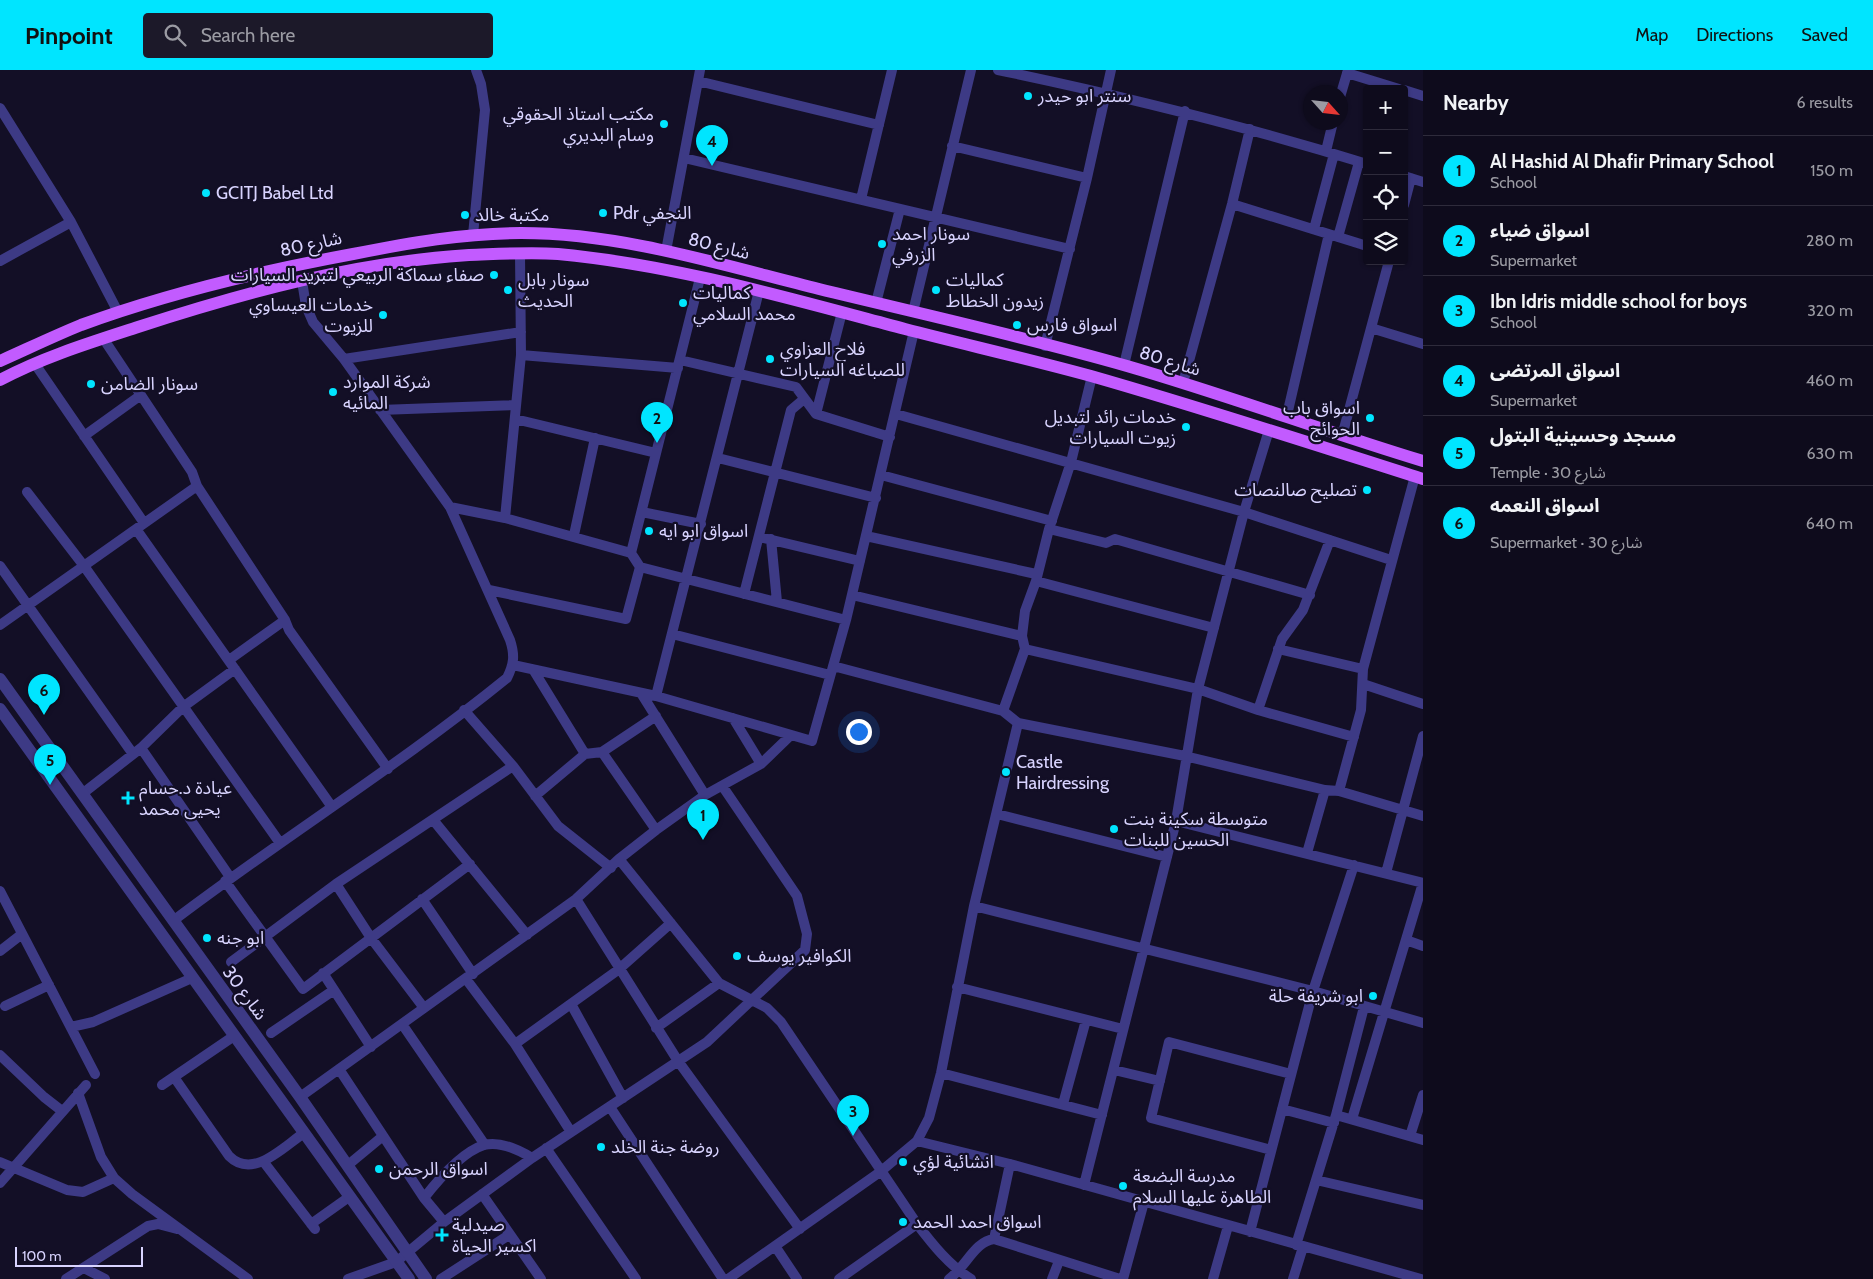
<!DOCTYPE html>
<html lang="en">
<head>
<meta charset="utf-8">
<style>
  body { margin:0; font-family:Cabin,"Noto Sans Arabic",sans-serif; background:#1c1929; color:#f1f3f6 }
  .controls { position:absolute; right:15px; top:15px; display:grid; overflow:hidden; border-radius:5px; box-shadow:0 1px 4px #0004 }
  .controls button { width:45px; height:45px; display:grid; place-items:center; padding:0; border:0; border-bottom:1px solid #2e2b3b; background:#0e0b1c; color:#f1f3f6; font:25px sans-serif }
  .compass { position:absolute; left:1303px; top:15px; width:45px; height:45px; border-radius:50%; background:#0e0b1c; box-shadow:0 1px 4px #0004; rotate:117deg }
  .scale { position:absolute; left:15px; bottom:12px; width:128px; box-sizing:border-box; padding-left:5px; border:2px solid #d9d4ff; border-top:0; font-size:14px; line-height:18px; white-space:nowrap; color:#d9d4ff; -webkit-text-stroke:4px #130f26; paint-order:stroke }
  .you { position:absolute; left:858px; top:661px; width:18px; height:18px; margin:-12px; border:4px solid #fff; border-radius:50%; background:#1a73e8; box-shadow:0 0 0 8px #1a73e833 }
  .badge { display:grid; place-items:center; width:32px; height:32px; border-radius:50%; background:#00e5ff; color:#111; font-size:16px; font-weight:700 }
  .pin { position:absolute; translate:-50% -41px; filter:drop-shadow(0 1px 2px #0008) }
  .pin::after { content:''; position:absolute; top:26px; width:18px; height:15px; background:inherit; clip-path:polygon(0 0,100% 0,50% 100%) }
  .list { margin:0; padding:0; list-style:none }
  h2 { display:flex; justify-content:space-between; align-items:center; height:65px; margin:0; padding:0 20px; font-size:21px }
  h2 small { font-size:16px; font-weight:400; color:#9b9ba3 }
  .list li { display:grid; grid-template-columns:32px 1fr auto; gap:15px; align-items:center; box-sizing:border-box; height:70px; padding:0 20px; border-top:1px solid #2e2b3b }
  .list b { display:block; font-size:19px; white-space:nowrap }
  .list p { margin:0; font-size:16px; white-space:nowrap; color:#9b9ba3 }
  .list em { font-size:16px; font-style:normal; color:#9b9ba3 }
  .icon { flex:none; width:28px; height:28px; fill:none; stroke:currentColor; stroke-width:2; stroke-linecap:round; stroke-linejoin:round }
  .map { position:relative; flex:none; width:1423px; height:1209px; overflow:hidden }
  header { display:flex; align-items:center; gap:30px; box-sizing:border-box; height:70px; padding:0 25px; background:#00e5ff; color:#111 }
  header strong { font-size:24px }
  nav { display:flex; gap:28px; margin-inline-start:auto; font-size:18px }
  .search { width:350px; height:45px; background:#1c1929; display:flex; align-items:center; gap:12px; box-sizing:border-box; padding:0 18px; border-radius:5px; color:#9b9ba3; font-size:19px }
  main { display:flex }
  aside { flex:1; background:#0e0b1c }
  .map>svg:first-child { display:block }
</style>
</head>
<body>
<header>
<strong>Pinpoint</strong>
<div class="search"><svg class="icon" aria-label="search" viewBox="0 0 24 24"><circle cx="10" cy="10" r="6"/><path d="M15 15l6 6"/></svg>Search here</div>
<nav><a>Map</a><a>Directions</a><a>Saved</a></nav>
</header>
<main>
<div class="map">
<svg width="1423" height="1209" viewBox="0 0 1423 1209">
  <rect width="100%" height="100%" fill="#130f26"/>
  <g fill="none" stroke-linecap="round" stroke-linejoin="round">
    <!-- minor -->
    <path stroke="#3d3a85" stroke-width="10" d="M 998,0 C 1123,26 1245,56 1367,94
      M 1347,3 L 1399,19
      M 698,11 L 879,55
      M 1404,20 L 1423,26
      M 1340,27 L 1348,0
      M 0,38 L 71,152 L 118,242
      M 952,76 L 1087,108
      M 1326,81 L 1333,52
      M 684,88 L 1070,179
      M 1404,106 L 1423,112
      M 861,129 L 892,0
      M 1232,134 L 1367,176
      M 1404,135 L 1411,108
      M 1314,159 L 1334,84
      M 473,165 L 485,40 L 481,14 L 476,0
      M 1338,167 L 1359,92
      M 666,181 L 700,0
      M 0,191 L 71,152
      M 876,233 L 900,139
      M 913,242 L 971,0
      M 1371,258 L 1423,274
      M 103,268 L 192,402 L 197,416 L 285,550 L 289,560 L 388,699
      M 1045,276 L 1087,108 L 1111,0
      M 521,285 L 678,298
      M 344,289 L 521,262
      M 680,290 L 796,317 L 816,344 L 890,367
      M 35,294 L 144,453
      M 1124,295 L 1185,41
      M 1183,313 L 1232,134 L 1250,59
      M 380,340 L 516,335
      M 816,344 L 842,242
      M 896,344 L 1244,442 L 1391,490
      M 1287,345 L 1329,164
      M 515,349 L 656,383
      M 84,366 L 141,325
      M 1342,366 L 1389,191
      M 718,388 L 876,428
      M 881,405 L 1052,451
      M 27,422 L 84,496 L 280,773
      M 450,437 L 505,448 L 631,483 L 640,497 L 846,550
      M 642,442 L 701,454
      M 505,448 L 521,285 L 520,184
      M 136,459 L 332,737
      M 1049,459 L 1106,473 L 1115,469 L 1310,525
      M 574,465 L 595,368
      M 866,466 L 1036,504
      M 759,467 L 860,491
      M 771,469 L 777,532
      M 631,483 L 700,208
      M 0,496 L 133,684
      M 1036,511 L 1214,558
      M 489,520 L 626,549 L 640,497
      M 744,524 L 791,340 L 804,329
      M 852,525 L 1022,566
      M 0,555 L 197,416
      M 672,564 L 830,605
      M 1025,579 L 1198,619 L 1258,640 L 1354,667
      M 1278,579 L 1363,599
      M 229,590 L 285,550
      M 513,595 L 656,626 L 812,671 L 846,550 L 914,261
      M 833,596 L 1003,641 L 1018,653 L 1185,686 L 1325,720 L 1339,721 L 1423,746
      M 534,601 L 585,684
      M 1363,614 L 1423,634
      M 641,623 L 705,725
      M 656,626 L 759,221
      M 464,640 L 513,696 L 558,756 L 611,798
      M 1258,640 L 1282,569 L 1303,540 L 1330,470
      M 1003,641 L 1025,579 L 1022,566 L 1025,541 L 1036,511 L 1049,459 L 1071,392 L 1092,306
      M 733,648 L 761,694
      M 141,678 L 230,807
      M 602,682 L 656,760
      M 1339,721 L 1361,640 L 1363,599 L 1415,406
      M 82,724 L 141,678 L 183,637 L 235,599
      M 535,726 L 585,684 L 602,682 L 656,646
      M 997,744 L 1167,787
      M 434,751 L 527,865
      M 1176,751 L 1423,813
      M 1307,783 L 1325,720
      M 619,789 L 719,913 L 767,938 L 781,952 L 917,1154 C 933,1175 949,1195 971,1209
      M 1386,803 L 1423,666
      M 225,811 L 303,919 L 470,794
      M 336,814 L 371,868 L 424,938
      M 0,821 L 95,1004
      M 422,829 L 473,904
      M 576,829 L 678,991 L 800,1159
      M 974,836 L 1313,921 L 1423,953
      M 173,851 C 282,768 400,695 507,608 C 514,594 515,585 510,570 L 450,437 L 344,289 L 313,252 L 306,236 L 302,211
      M 1406,870 L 1423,876
      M 0,881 L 22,864
      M 231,892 L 336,814 L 513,696
      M 323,903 L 371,977
      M 466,909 L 515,974 L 571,1062
      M 957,917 L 1123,959
      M 571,934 L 623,1028
      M 5,936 L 49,915
      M 402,954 L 485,1075
      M 71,957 L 93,952 L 192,908
      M 656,958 L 719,913
      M 271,963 L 334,920
      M 515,974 L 618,900 L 671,853
      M 0,985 L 44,1027 L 62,1041
      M 339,999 L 424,1128
      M 1114,1000 L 1160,1011
      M 941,1003 L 1102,1045
      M 174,1007 L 229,1086 C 253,1110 283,1077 304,1063
      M 162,1015 L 234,966
      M 78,1023 L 101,1087 L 114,1108 L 132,1124 L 248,1209
      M 300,1027 L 576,829 L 619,789 L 656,760 L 705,725 L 761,694 L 791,665
      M 1063,1034 L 1086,950
      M 610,1037 L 723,1209
      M 1282,1039 L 1334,1053
      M 1336,1045 L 1423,1070
      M 1352,1049 L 1423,813
      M 1410,1066 L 1423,1025
      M 917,1071 L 1010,1094 L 1421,1209
      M 546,1078 L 636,1209
      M 1271,1080 L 1151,1048 L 1169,972 L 1291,1004
      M 263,1091 L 315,1159
      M 0,1092 L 67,1120 L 83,1122 L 114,1108
      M 348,1095 L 383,1066
      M 1316,1110 L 1423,1135
      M 0,1113 L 86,1015
      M 1084,1115 L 1176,751 L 1198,619 L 1244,442 L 1269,360
      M 482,1124 L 541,1209
      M 444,1152 L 424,1128 C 438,1110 462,1082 484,1075 C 500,1071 519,1080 532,1088
      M 311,1154 L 349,1127
      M 1250,1162 L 1313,921 L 1354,795
      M 994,1169 L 1010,1094
      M 1296,1175 L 1336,1045 L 1364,937
      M 775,1176 L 797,1209
      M 84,1198 L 105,1209
      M 66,1209 L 148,1156 L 158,1154 L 177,1159
      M 348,1209 L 396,1192 L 444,1152 L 532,1088 L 707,972 L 805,880 L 807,864 L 797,826 L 723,717
      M 441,1209 L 509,1165
      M 728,1209 L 880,1102 L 917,1071 L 929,1048 L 941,1003 L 974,836 L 1018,653
      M 839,1209 L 917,1154
      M 949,1209 C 965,1198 975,1171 994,1169 L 1120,1209
      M 1052,1209 L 1059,1191
      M 1123,1209 L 1144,1132
      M 1213,1209 L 1228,1156
      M 1293,1209 L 1303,1177"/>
    <!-- tertiary -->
    <path stroke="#3d3a85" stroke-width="12" d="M 0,609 L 300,1027 L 426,1209
      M 0,639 L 409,1209"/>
    <!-- primary -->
    <path stroke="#c25bff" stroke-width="12" d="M 0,291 C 27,279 54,266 81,255 C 168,223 261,201 353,184 C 409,173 464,163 521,163 C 622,163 722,195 819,219 C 922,244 1026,267 1127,296 C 1227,325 1324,361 1423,391
      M 0,310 C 43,287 92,272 138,257 C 246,222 356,192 469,185 C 499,184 529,182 558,184 C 676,195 791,229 905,259 C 967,275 1029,289 1091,306 C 1203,338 1313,374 1423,409"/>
  </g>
  <!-- markers -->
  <g fill="#00e5ff" stroke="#130f26" stroke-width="2">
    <circle cx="1028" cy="26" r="5"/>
    <circle cx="664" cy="54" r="5"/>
    <circle cx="206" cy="123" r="5"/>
    <circle cx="603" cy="143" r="5"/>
    <circle cx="465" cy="145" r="5"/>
    <circle cx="882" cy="174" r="5"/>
    <circle cx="494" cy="205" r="5"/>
    <circle cx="508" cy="220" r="5"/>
    <circle cx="936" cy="220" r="5"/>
    <circle cx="683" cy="233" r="5"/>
    <circle cx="383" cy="245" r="5"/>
    <circle cx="1017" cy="255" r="5"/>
    <circle cx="770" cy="289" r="5"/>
    <circle cx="91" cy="314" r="5"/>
    <circle cx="333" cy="322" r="5"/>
    <circle cx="1370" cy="348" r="5"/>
    <circle cx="1186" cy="357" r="5"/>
    <circle cx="1367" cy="420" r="5"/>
    <circle cx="649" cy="461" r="5"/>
    <circle cx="1006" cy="702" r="5"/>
    <path d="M125.5 720.5h5v5h5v5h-5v5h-5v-5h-5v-5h5z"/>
    <circle cx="1114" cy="759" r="5"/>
    <circle cx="207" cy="868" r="5"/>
    <circle cx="737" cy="886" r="5"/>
    <circle cx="1373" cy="926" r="5"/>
    <circle cx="601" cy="1077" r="5"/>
    <circle cx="903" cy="1092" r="5"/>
    <circle cx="379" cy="1099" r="5"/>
    <circle cx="1123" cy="1116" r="5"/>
    <circle cx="903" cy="1152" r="5"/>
    <path d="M439.5 1157.5h5v5h5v5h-5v5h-5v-5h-5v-5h5z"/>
  </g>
  <g text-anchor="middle" stroke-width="4.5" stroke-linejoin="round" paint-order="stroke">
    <!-- poi labels -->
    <g font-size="18" fill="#d9d4ff" stroke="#130f26" text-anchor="start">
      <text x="1038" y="32">سنتر ابو حيدر</text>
      <text x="654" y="50" text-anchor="end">مكتب استاذ الحقوقي<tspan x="654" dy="21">وسام البديري</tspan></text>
      <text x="216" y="129">GCITJ Babel Ltd</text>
      <text x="613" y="149">Pdr النجفي</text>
      <text x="475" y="151">مكتبة خالد</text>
      <text x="892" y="170">سونار احمد<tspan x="892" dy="21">الزرفي</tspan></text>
      <text x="484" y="211" text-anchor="end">صفاء سماكة الربيعي لتبريد السيارات</text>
      <text x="518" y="216">سونار بابل<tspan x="518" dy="21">الحديث</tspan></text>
      <text x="946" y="216">كماليات<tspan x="946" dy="21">زيدون الخطاط</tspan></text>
      <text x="693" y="229">كماليات<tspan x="693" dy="21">محمد السلامي</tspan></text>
      <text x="373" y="241" text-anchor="end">خدمات العيساوي<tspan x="373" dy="21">للزيوت</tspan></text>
      <text x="1027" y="261">اسواق فارس</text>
      <text x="780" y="285">فلاح العزاوي<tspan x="780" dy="21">للصباغه السيارات</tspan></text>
      <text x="343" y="318">شركة الموارد<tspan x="343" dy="21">المائيه</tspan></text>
      <text x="101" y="320">سونار الضامن</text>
      <text x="1360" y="344" text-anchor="end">اسواق باب<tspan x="1360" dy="21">الحوائج</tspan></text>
      <text x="1176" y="353" text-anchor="end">خدمات رائد لتبديل<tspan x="1176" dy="21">زيوت السيارات</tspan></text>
      <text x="1357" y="426" text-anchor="end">تصليح صالنصات</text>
      <text x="659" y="467">اسواق ابو ايه</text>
      <text x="1016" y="698">Castle<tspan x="1016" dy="21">Hairdressing</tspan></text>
      <text x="139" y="724">عيادة د.حسام<tspan x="139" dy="21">يحيى محمد</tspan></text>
      <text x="1124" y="755">متوسطة سكينة بنت<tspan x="1124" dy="21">الحسين للبنات</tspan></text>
      <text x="217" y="874">ابو جنه</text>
      <text x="747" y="892">الكوافير يوسف</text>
      <text x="1363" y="932" text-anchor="end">ابو شريفة حلة</text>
      <text x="611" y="1083">روضة جنة الخلد</text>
      <text x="913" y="1098">انشائية لؤي</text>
      <text x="389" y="1105">اسواق الرحمن</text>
      <text x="1133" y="1112">مدرسة البضعة<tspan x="1133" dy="21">الطاهرة عليها السلام</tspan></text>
      <text x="913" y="1158">اسواق احمد الحمد</text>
      <text x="452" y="1161">صيدلية<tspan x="452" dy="21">اكسير الحياة</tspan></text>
    </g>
    <!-- street labels -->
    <g font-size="18" fill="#d9d4ff" stroke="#130f26">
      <text transform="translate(311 174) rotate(-12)" y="6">شارع 80</text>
      <text transform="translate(719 176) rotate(14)" y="6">شارع 80</text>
      <text transform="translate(1170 291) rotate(17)" y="6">شارع 80</text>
      <text transform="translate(245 923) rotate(54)" y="6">شارع 30</text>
    </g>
  </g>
</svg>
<div class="controls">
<button>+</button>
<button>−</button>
<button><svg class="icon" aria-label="locate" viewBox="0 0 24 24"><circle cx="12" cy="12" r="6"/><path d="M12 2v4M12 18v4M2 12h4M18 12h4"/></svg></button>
<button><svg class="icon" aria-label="layers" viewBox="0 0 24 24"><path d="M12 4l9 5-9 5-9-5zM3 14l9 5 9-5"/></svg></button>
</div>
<svg class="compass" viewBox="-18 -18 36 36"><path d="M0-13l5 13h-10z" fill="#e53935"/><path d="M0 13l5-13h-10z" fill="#9b9ba3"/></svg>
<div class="scale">100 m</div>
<div class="you"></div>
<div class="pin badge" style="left:703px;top:770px">1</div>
<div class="pin badge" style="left:657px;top:373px">2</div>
<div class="pin badge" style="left:853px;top:1066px">3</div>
<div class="pin badge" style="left:712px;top:96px">4</div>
<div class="pin badge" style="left:50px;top:715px">5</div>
<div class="pin badge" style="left:44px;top:645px">6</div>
</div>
<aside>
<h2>Nearby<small>6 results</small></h2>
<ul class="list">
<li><span class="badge">1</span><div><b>Al Hashid Al Dhafir Primary School</b><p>School</p></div><em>150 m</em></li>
<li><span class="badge">2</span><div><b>اسواق ضياء</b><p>Supermarket</p></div><em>280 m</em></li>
<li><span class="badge">3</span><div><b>Ibn Idris middle school for boys</b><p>School</p></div><em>320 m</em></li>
<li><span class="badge">4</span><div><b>اسواق المرتضى</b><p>Supermarket</p></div><em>460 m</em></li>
<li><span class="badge">5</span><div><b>مسجد وحسينية البتول</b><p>Temple · شارع 30</p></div><em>630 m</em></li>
<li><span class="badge">6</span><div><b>اسواق النعمه</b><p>Supermarket · شارع 30</p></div><em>640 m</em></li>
</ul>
</aside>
</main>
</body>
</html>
